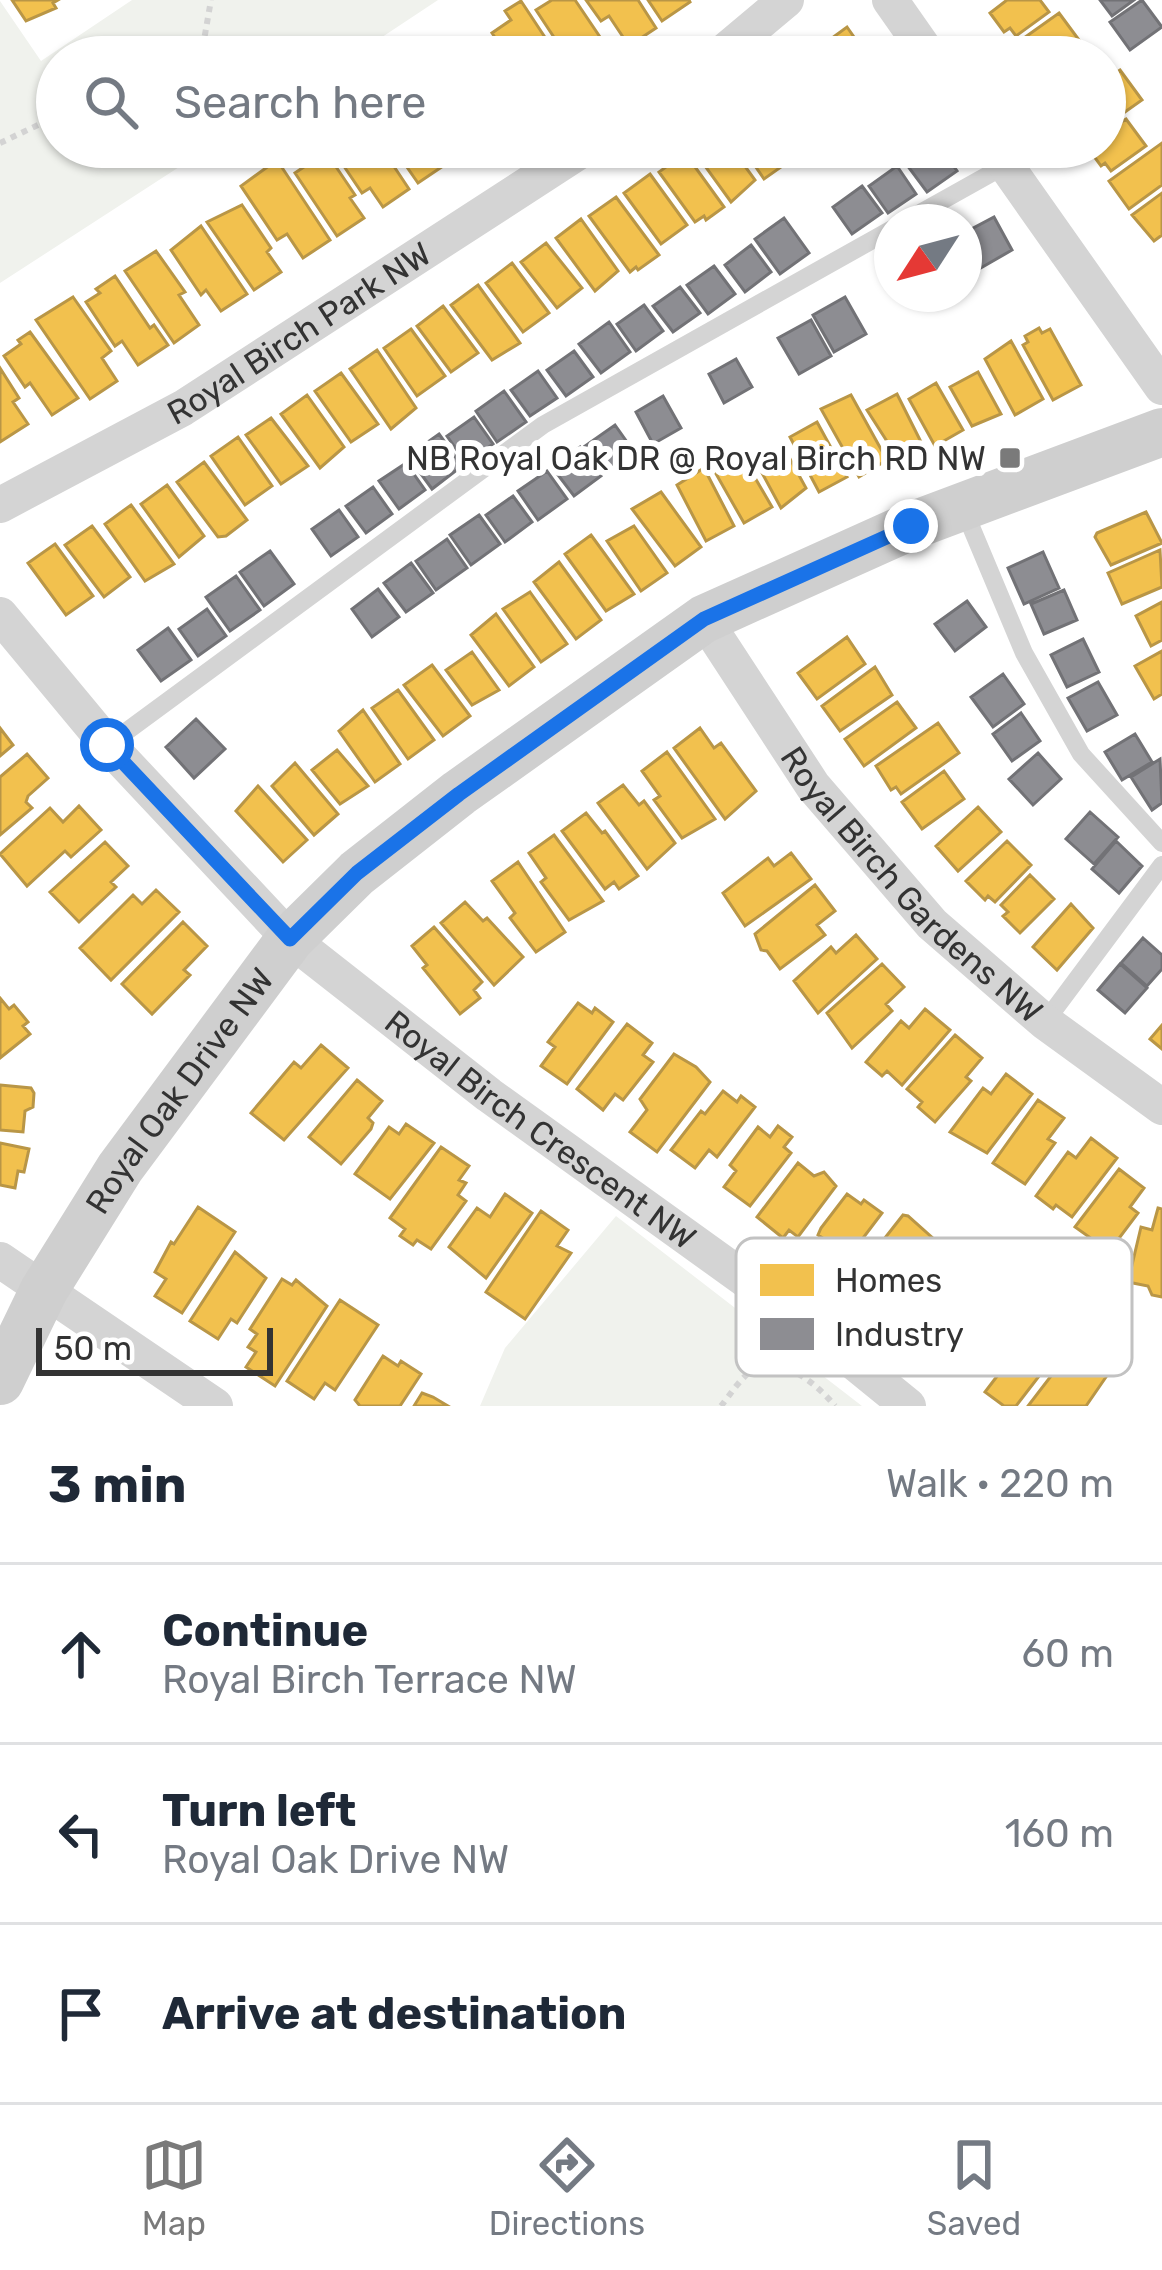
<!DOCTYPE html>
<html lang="en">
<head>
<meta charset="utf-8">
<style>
  body { margin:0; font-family:Rubik,sans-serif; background:#f6f6f7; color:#1f2937 }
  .compass { position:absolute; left:874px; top:204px; width:108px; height:108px; border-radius:50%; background:#fff; box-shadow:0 3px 9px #0004; rotate:234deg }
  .scale { position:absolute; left:36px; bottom:30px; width:237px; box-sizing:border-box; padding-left:12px; border:6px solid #333; border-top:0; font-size:33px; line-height:42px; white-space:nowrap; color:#333; -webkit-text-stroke:9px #fff; paint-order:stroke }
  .stop { position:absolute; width:36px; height:36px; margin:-27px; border:9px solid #1a73e8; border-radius:50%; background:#fff }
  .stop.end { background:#1a73e8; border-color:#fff; box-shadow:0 3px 12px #0008 }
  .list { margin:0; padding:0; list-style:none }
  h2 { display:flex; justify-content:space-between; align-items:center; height:156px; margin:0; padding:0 48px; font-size:51px }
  h2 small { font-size:39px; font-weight:400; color:#747a83 }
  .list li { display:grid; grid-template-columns:78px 1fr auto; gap:36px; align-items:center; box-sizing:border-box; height:180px; padding:0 48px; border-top:3px solid #e0e1e3 }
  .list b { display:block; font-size:45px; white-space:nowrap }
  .list p { margin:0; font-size:39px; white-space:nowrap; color:#747a83 }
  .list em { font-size:39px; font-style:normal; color:#747a83 }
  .icon { flex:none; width:66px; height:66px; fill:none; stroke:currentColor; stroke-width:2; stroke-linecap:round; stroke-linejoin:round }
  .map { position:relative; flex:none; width:1162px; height:1406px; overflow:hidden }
  .search { position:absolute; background:#fff; box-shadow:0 3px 9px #0004; left:36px; right:36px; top:36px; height:132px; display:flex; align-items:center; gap:30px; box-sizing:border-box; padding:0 42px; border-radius:66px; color:#747a83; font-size:45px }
  .sheet { height:696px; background:#fff }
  nav { display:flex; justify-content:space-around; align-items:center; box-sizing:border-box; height:168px; border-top:3px solid #e0e1e3; background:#fff; font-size:33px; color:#747a83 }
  nav a { display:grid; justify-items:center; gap:6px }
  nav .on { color:#7a7a7a }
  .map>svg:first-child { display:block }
</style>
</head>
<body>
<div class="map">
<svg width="1162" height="1406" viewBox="0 0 1162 1406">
  <rect width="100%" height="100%" fill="#fff"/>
  <!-- green -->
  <path fill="#f0f2ed" d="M 132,0 L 438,0 L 352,57 L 57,57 L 57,147 L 210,147 L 0,283 L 0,1 L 41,61 Z
    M 616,1216 L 862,1406 L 480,1406 L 505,1348 Z"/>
  <!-- homes -->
  <path fill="#f2c14e" stroke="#b99646" stroke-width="3" d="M 12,0 L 58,0 L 53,3 L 56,8 L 26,21 Z
    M 552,0 L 575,0 L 600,37 L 595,40 L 606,57 L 567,57 L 536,10 Z
    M 586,0 L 638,0 L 656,28 L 629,46 L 609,16 L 601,21 Z
    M 648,0 L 689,0 L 690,2 L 662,21 Z
    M 1007,0 L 1040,0 L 1049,12 L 1016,36 L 1010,28 L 1004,32 L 990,13 Z
    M 521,1 L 558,57 L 508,57 L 492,33 L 511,20 L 505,11 Z
    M 1059,13 L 1079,40 L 1056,57 L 1021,57 L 1014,45 Z
    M 847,27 L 868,57 L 825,57 L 821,46 Z
    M 489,45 L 497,57 L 462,57 L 474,49 L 477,54 Z
    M 1120,70 L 1142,100 L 1105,126 L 1105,80 Z
    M 1126,119 L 1146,146 L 1111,171 L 1105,163 L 1101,166 L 1087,147 L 1105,147 L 1105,133 Z
    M 1162,143 L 1162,185 L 1129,209 L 1109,181 Z
    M 331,147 L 381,147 L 409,189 L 383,207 L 370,188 L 362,193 Z
    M 393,147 L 430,147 L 443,166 L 418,183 Z
    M 731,147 L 755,180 L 731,202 L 692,148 Z
    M 742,147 L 782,147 L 791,160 L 764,179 Z
    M 326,152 L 355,195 L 350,198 L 364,218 L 337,236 L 295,173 Z
    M 685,153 L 724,207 L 706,220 L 704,216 L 695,222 L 659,172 Z
    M 277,160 L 330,240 L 303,258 L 287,234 L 277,240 L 241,186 Z
    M 650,174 L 687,225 L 661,244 L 624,193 Z
    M 1162,193 L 1162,235 L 1154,241 L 1132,215 Z
    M 616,197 L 659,255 L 638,270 L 636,267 L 630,272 L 589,216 Z
    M 242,205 L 271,248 L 267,252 L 281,272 L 254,290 L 207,222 Z
    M 581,219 L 618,271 L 595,291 L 556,238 Z
    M 201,226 L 247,294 L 221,311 L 206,290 L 201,295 L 171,250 Z
    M 546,243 L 582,288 L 557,308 L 521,262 Z
    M 156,251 L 185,292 L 179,295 L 199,325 L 174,343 L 125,271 Z
    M 512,263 L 549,313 L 523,332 L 486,283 Z
    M 115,276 L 150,328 L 154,325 L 168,345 L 138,365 L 122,341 L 115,346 L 86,302 L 100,293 L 96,289 Z
    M 478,285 L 520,343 L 492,360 L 451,305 Z
    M 73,297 L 111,351 L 102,358 L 117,381 L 90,399 L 36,320 Z
    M 443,306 L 478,353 L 451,372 L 417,326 Z
    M 1039,328 L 1042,333 L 1050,329 L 1081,385 L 1053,400 L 1023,345 L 1028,342 L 1025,336 Z
    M 411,329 L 445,376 L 417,396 L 384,348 Z
    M 30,332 L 78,398 L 52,415 L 30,383 L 25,387 L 4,356 L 21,344 L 18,340 Z
    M 1011,341 L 1043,399 L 1015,415 L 985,359 Z
    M 377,350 L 416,408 L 391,429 L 350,369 Z
    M 0,368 L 19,398 L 13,402 L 28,424 L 0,442 Z
    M 978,372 L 1001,414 L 972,426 L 950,387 Z
    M 341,373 L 378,424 L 351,442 L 315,391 Z
    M 936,383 L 963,430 L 935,446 L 909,399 Z
    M 897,394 L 923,446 L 899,460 L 867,410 Z
    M 307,395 L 344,447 L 320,468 L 281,414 Z
    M 851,395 L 887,460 L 859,477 L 821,409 Z
    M 271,418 L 308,466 L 281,484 L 246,435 Z
    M 817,422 L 847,477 L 819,492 L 790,437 Z
    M 238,437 L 272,486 L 245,505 L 211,456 Z
    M 783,446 L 806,488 L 781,508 L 755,460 Z
    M 740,452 L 772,507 L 744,523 L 711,465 Z
    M 204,462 L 247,520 L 226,536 L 218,537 L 177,482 Z
    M 704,468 L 734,526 L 706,541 L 677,485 Z
    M 167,485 L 204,536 L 179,557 L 141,504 Z
    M 661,492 L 701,547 L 675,566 L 632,509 Z
    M 131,505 L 174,564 L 145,581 L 105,524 Z
    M 1146,512 L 1162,543 L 1111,565 L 1095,537 L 1097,533 Z
    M 92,526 L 130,577 L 104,597 L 65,545 Z
    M 634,526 L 667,573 L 641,591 L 607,541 Z
    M 591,535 L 634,594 L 606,611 L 565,554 Z
    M 55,544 L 93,596 L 66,615 L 28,563 Z
    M 1160,550 L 1162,587 L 1122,604 L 1108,573 Z
    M 559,562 L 601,620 L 576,639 L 534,582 Z
    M 530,592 L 567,644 L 541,662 L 503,609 Z
    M 1162,602 L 1162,640 L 1151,646 L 1136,616 Z
    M 496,614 L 534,667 L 509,686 L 471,635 Z
    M 847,637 L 865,664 L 817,699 L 798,673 Z
    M 1162,651 L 1162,694 L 1154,699 L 1135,666 Z
    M 472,652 L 499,690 L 472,705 L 446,670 Z
    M 432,665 L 470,716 L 443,736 L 404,685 Z
    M 875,667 L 892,695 L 840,731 L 822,706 Z
    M 398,690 L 434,740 L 408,759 L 372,708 Z
    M 897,702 L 916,728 L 864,766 L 845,739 Z
    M 363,710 L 400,764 L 375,782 L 339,731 Z
    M 938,723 L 959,753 L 901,794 L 896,787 L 891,790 L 876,766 Z
    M 0,728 L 13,745 L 0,756 Z
    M 700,728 L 714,748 L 721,743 L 756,791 L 725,819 L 674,748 Z
    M 337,750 L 368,786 L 340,804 L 312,770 Z
    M 667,752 L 715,819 L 682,838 L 654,800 L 660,796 L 642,771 Z
    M 27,754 L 48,778 L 28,796 L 26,802 L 32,808 L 0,835 L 0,777 Z
    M 295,763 L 338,814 L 314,835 L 272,786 Z
    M 944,771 L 964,799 L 922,829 L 902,802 Z
    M 623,785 L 639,805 L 644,801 L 675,843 L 647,869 L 598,803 Z
    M 258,786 L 307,840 L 283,862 L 236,811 Z
    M 79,806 L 101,830 L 71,857 L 65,851 L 27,886 L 0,854 L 50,808 L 63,822 Z
    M 978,807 L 1001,832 L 958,871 L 936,846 Z
    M 586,813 L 602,833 L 605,831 L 638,876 L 619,889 L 614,882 L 605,889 L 562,831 Z
    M 554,835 L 603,901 L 569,920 L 541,882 L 546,878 L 529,853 Z
    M 1007,841 L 1031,865 L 995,902 L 988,896 L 985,900 L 966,881 Z
    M 105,842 L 128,866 L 111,882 L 116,887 L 79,922 L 50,892 Z
    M 791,853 L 811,879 L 745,926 L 723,893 L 768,858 L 774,866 Z
    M 518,862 L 565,932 L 536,952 L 510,918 L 515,913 L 492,881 Z
    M 1030,875 L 1054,899 L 1020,933 L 1003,916 L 1008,912 L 1001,905 Z
    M 815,885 L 835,911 L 817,925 L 825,935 L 780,969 L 767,951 L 761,950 L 755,934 Z
    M 156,890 L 179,912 L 111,980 L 80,948 L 133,895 L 142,904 Z
    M 465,902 L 483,921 L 487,918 L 523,957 L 494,985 L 441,923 Z
    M 1071,904 L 1093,928 L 1057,970 L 1033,947 Z
    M 183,922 L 207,946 L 184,970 L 190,975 L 152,1014 L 122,984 Z
    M 434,927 L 482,982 L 474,990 L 480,998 L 460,1014 L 423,968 L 427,965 L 412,946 Z
    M 856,935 L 877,959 L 818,1013 L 794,981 L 831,947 L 836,953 Z
    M 882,964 L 904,987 L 886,1004 L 892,1011 L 852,1048 L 827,1013 Z
    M 0,998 L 9,1009 L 14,1005 L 28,1022 L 23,1026 L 30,1034 L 0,1058 Z
    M 578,1003 L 592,1013 L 595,1008 L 613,1022 L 567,1084 L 541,1066 L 555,1047 L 548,1042 Z
    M 925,1009 L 950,1030 L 902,1085 L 887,1071 L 882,1076 L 866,1062 L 901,1021 L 909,1028 Z
    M 627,1024 L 652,1043 L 643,1055 L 653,1062 L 623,1100 L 615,1094 L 603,1110 L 577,1089 Z
    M 1162,1025 L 1162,1049 L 1150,1039 Z
    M 955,1035 L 982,1058 L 966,1077 L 971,1081 L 935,1122 L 918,1107 L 922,1102 L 907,1089 Z
    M 321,1045 L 348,1068 L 284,1140 L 251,1113 L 294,1062 L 301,1068 Z
    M 674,1054 L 696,1067 L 710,1082 L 657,1152 L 630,1132 L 647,1110 L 640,1099 Z
    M 1006,1074 L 1032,1094 L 987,1153 L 950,1132 L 983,1088 L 991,1094 Z
    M 357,1080 L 382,1101 L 368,1118 L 373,1123 L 371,1129 L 341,1164 L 309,1137 Z
    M 0,1085 L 31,1088 L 34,1093 L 33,1107 L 25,1111 L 23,1132 L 0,1130 Z
    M 723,1091 L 737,1102 L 741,1096 L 755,1107 L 717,1157 L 709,1150 L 695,1168 L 671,1150 L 701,1111 L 705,1114 Z
    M 1038,1100 L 1064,1118 L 1048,1139 L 1055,1143 L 1025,1184 L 993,1163 Z
    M 406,1124 L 434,1143 L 390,1199 L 355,1174 L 389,1127 L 399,1134 Z
    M 778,1126 L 792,1137 L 784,1147 L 791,1153 L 750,1206 L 724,1187 L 736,1171 L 730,1165 L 758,1127 L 770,1137 Z
    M 1091,1138 L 1117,1158 L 1072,1217 L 1056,1205 L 1053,1209 L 1036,1196 L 1068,1152 L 1076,1158 Z
    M 0,1143 L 29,1149 L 24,1172 L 18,1171 L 15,1188 L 0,1185 Z
    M 441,1147 L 469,1166 L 459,1180 L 466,1183 L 458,1195 L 466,1201 L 431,1249 L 417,1240 L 413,1245 L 400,1236 L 405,1229 L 390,1218 Z
    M 798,1163 L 814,1176 L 824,1172 L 836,1186 L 798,1237 L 789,1230 L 783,1238 L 757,1217 Z
    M 1119,1169 L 1144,1188 L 1130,1207 L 1138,1213 L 1105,1257 L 1088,1244 L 1092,1239 L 1075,1227 Z
    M 505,1194 L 532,1213 L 486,1278 L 449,1247 L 477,1208 L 490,1217 Z
    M 847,1194 L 861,1204 L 864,1200 L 882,1213 L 835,1275 L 811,1257 L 824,1239 L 818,1235 L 821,1228 Z
    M 198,1207 L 235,1232 L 182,1313 L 155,1296 L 166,1279 L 155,1272 L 171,1242 L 174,1244 Z
    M 1158,1208 L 1162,1209 L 1162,1297 L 1152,1295 L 1148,1286 L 1128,1282 L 1141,1227 L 1152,1230 Z
    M 541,1211 L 568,1230 L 557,1246 L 571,1253 L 525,1319 L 486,1292 Z
    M 903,1215 L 908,1216 L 936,1241 L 894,1296 L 881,1286 L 867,1305 L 842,1285 L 866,1253 L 870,1257 Z
    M 235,1252 L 266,1278 L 237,1323 L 231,1319 L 218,1339 L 190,1321 Z
    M 282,1279 L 292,1285 L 296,1280 L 327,1306 L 275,1386 L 246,1367 L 256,1352 L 248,1347 L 257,1334 L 250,1329 Z
    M 340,1300 L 378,1325 L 335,1390 L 325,1383 L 314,1399 L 287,1381 Z
    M 1019,1331 L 1031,1341 L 1039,1331 L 1053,1342 L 1045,1352 L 1053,1358 L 1016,1406 L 1004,1406 L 985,1392 L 998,1375 L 987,1367 Z
    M 1071,1350 L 1089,1360 L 1106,1377 L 1086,1406 L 1028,1406 Z
    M 383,1356 L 398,1366 L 401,1361 L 421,1374 L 400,1406 L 360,1406 L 355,1400 Z
    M 422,1393 L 433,1397 L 448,1406 L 414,1406 Z"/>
  <!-- industry -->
  <path fill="#8d8d92" stroke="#727276" stroke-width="3" d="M 1100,0 L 1134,0 L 1112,16 Z
    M 1142,0 L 1162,27 L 1130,50 L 1110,22 Z
    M 923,147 L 940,147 L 957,171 L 927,192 L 904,161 Z
    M 897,166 L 916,194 L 888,213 L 869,186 Z
    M 862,186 L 882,213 L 852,234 L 833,207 Z
    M 994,217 L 1012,250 L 979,269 L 964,242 L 964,233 Z
    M 784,218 L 809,253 L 780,274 L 755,239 Z
    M 751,245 L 771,272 L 745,292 L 725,265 Z
    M 714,266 L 735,294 L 708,314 L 687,285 Z
    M 680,287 L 700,313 L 673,332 L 653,306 Z
    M 845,297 L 866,334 L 834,352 L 813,315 Z
    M 644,305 L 663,331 L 636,351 L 617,324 Z
    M 811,320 L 831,356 L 799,374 L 778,338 Z
    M 609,322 L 630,352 L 601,373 L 579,344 Z
    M 574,351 L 593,377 L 566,396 L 547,370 Z
    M 736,359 L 752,387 L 724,403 L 709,374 Z
    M 538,371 L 557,398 L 530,416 L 511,390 Z
    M 504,391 L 526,422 L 497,442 L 476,411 Z
    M 663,396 L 681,428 L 653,444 L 636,412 Z
    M 474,417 L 493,444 L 466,463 L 447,436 Z
    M 615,425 L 634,452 L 604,473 L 585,446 Z
    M 439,434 L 462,466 L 432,489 L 408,456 Z
    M 580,447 L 601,476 L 574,496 L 552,467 Z
    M 406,463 L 425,490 L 399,509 L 379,481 Z
    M 547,471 L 567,499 L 538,520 L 518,491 Z
    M 373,487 L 392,514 L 366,533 L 346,506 Z
    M 513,496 L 532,522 L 505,542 L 486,515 Z
    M 339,510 L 358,537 L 331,556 L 312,529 Z
    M 479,515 L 500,544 L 471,565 L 450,535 Z
    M 447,539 L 467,568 L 436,590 L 416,561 Z
    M 270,551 L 294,584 L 264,606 L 240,572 Z
    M 1043,552 L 1059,588 L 1024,604 L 1008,568 Z
    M 411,563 L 433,593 L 406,612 L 384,583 Z
    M 236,576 L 260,610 L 230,631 L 206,597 Z
    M 378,589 L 399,617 L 372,637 L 352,609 Z
    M 1064,590 L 1077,620 L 1044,634 L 1031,604 Z
    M 967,601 L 986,627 L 955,651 L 935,624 Z
    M 207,609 L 226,636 L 198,656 L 179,629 Z
    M 168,628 L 191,660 L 161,681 L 138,650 Z
    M 1083,639 L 1099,672 L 1067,687 L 1051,655 Z
    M 1003,674 L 1024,704 L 993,727 L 971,697 Z
    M 1098,682 L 1117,715 L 1087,731 L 1068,698 Z
    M 1021,713 L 1040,741 L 1012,761 L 993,734 Z
    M 196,719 L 225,749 L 194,778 L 166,747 Z
    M 1135,734 L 1152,762 L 1122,780 L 1105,752 Z
    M 1038,753 L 1061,779 L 1033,805 L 1009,779 Z
    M 1160,759 L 1162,803 L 1152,810 L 1131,777 Z
    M 1090,812 L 1118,837 L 1094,864 L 1066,839 Z
    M 1116,841 L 1142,866 L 1119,893 L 1092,869 Z
    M 1143,938 L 1162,955 L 1162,969 L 1147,986 L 1121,963 Z
    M 1120,964 L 1147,988 L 1125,1013 L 1098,990 Z"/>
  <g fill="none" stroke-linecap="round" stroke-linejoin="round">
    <!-- path -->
    <path stroke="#d3d3d3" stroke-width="6" stroke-dasharray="6 6" stroke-linecap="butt" d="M 195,57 L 203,46 L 211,0
      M 0,143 L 57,116
      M 721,1406 C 730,1395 741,1377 753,1370 C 781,1353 819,1386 835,1406"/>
    <!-- lane -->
    <path stroke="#d4d4d4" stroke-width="18" d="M 904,222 L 1006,165
      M 964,510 L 1024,653 L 1081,754 L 1162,843
      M 108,745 L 543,425 L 892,229
      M 1045,1022 L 1162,865"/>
    <!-- street -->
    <g stroke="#d4d4d4" stroke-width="36">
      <path d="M 890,0 L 930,57"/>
      <path d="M 718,57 L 786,0"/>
      <path d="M 993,147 L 1162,387"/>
      <path id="s1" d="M 0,505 L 183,408 L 586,147"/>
      <path id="s2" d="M 0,615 L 108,745 L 290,939 L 489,1095 L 806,1323 L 908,1406"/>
      <path id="s3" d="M 704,619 L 813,786 L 932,924 L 1045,1022 L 1162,1107"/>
      <path d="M 0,1260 L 215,1406"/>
    </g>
    <!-- secondary -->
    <path stroke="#cfcfcf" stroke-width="48" id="s4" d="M 0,1381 L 44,1290 L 120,1168 L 290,939 L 357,873 L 459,793 L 704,619 L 911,526 L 1162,432"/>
  </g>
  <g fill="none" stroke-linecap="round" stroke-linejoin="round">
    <!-- route -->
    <path stroke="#1a73e8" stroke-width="15" d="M 107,745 L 290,939 L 357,873 L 459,794 L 704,619 L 911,526"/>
  </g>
  <!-- markers -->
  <rect fill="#7a7a7a" stroke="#fff" stroke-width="4.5" x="998" y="446" width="24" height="24" rx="6"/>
  <g text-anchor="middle" stroke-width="12" stroke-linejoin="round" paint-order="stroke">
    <!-- street labels -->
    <g font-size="33" fill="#333" stroke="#fff">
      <text dy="12" stroke="none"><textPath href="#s1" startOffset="345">Royal Birch Park NW</textPath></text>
      <text dy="12" stroke="none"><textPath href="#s3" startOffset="339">Royal Birch Gardens NW</textPath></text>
      <text dy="12" stroke="none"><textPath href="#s4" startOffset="342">Royal Oak Drive NW</textPath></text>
      <text dy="12" stroke="none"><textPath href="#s2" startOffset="750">Royal Birch Crescent NW</textPath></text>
    </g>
    <!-- poi labels -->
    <g font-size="33" fill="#333" stroke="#fff" text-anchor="end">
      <text x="986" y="470">NB Royal Oak DR @ Royal Birch RD NW</text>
    </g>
  </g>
  <!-- legend -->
  <rect x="736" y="1238" width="396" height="138" rx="18" fill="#fff" stroke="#c2c2c2" stroke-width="3"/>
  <rect x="760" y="1264" width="54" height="32" fill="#f2c14e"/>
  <rect x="760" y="1318" width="54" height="32" fill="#8d8d92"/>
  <g font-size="33" fill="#333">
    <text x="835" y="1292">Homes</text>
    <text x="835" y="1346">Industry</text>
  </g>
</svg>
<svg class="compass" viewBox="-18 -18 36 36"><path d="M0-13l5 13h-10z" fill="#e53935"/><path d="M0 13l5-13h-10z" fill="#747a83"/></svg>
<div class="scale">50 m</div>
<div class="stop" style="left:107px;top:745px"></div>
<div class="stop end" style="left:911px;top:526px"></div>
<div class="search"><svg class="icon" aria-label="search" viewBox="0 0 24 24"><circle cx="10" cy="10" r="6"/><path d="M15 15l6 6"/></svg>Search here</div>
</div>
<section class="sheet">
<h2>3 min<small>Walk · 220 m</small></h2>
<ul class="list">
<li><svg class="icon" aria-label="ahead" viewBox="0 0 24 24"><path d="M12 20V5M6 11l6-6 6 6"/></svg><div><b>Continue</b><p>Royal Birch Terrace NW</p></div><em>60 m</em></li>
<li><svg class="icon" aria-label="left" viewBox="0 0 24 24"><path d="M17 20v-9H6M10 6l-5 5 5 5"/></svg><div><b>Turn left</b><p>Royal Oak Drive NW</p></div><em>160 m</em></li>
<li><svg class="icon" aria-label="arrive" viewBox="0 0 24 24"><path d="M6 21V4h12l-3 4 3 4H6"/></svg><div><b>Arrive at destination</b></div></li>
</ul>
</section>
<nav>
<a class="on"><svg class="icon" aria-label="map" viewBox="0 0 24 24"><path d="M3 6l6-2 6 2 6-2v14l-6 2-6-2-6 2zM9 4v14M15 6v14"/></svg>Map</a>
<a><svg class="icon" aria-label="directions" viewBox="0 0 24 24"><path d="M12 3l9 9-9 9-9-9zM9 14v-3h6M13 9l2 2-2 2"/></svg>Directions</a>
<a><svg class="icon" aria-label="saved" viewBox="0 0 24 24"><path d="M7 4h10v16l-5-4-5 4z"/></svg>Saved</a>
</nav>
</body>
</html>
